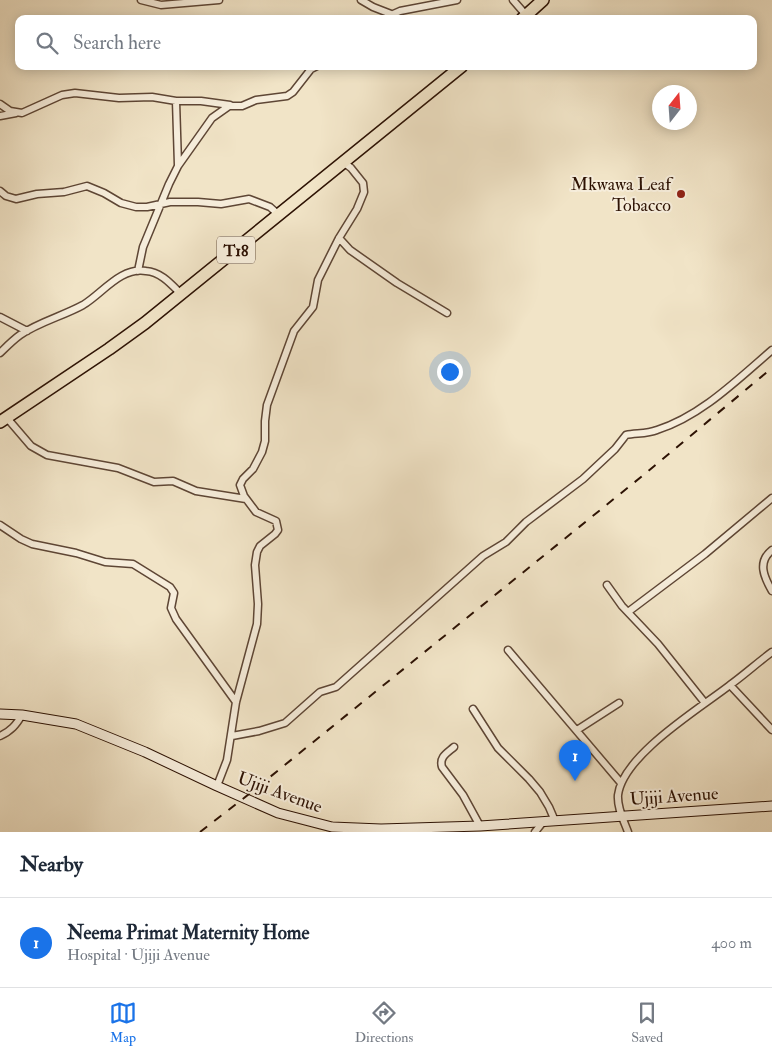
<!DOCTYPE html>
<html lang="en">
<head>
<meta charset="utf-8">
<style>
  body { margin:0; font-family:"IM FELL Double Pica",serif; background:#f6f6f7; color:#1f2937 }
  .compass { position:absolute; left:652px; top:85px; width:45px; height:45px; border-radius:50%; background:#fff; box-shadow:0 2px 12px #0003; rotate:17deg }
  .you { position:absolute; left:449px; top:371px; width:18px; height:18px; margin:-12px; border:4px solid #fff; border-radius:50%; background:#1a73e8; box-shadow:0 0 0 8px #1a73e833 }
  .badge { display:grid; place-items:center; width:32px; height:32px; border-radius:50%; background:#1a73e8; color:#fff; font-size:16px; font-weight:700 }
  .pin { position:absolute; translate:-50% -41px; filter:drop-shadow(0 1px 2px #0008) }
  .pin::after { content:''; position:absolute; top:26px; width:18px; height:15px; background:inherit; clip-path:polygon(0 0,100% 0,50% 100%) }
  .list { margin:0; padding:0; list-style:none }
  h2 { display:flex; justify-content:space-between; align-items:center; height:65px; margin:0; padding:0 20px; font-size:21px }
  h2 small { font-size:16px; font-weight:400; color:#747a83 }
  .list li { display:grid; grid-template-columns:32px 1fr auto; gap:15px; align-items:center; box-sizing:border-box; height:90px; padding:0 20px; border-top:1px solid #e0e1e3 }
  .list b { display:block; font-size:19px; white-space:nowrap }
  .list p { margin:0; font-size:16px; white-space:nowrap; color:#747a83 }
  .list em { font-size:16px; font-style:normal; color:#747a83 }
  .icon { flex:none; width:28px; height:28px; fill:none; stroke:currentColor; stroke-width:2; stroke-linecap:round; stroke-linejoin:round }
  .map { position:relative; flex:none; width:772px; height:832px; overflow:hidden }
  .search { position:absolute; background:#fff; box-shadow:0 2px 12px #0003; left:15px; right:15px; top:15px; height:55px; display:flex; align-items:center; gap:12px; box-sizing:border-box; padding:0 18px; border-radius:10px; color:#747a83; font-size:19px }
  .sheet { height:155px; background:#fff }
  nav { display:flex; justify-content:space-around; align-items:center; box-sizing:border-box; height:70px; border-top:1px solid #e0e1e3; background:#fff; font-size:14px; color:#747a83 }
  nav a { display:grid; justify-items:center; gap:2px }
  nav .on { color:#1a73e8 }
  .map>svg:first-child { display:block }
</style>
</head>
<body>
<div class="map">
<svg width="772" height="832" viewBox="0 0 772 832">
  <rect width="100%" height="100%" fill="#f1e4c7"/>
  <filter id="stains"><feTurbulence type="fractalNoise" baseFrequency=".004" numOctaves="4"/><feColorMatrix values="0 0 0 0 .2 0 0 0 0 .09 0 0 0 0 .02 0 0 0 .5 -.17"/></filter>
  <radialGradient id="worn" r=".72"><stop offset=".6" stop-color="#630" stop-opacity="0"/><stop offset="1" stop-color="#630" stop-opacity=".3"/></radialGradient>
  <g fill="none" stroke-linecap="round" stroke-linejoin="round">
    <!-- street casing -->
    <g stroke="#5e4635" stroke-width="9">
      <path id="street" d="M 141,0 L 161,5 L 219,0
        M 361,0 L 373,7 L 391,14
        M 513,0 L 526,15
        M 382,19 L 400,11 L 457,0
        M 176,101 L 178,165
        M 0,104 L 10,111 L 22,113 L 62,95 L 75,93 L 119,98 L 152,97 L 176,101 L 201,101 L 230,105
        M 0,116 L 16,113
        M 0,191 L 6,196 L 16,199 L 37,194 L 64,192 L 87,186 L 104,193 L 121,203 L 136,207 L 147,207 L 170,202 L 198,202 L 221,204 L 249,199 L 270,207 L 279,215
        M 339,238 L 350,250 L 397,283 L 447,313
        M 138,271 L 143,247 L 169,184 L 178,166 L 212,118 L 229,106 L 242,106 L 256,100 L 287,96 L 293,92 L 311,69 L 317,66
        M 0,317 L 27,331
        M 0,353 C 6,347 13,340 20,335 C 39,322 63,316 83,305 C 103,293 120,267 146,271 C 161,272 171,284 181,294
        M 7,418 L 31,446 L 47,455 L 118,468 L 154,482 L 173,481 L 196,491 L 246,499
        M 0,525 L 21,539 L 32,544 L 76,553 L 105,562 L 133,564 L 170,587 L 174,593 L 171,608 L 176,619 L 236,702
        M 772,550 C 757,562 764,577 772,591
        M 607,585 L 622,606 L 658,644 L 705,703
        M 628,612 L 705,554 L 772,498
        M 508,650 L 621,783
        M 730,685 L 772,730
        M 473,709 L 498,748 L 529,779 L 540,792 L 549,807 L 555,821
        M 577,730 L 619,703
        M 0,736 C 11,731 16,725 22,715
        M 232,736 L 259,731 L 285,723 L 320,692 L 336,687 L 483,556 L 506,542 L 526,522 L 583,479 L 615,449 L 626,435 C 636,433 647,434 657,430 C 701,416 737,380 772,350
        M 454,747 C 447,753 439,757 442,767 L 463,795 L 480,826
        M 217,786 L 227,760 L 236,702 L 257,624 L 258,604 L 255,565 L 257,552 L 260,546 L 275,534 L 278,530 L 276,521 L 256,512 L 244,496 L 240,485 L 243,479 L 253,469 L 262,452 L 265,441 L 265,421 L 267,405 L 294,331 L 313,307 L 318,280 L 339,238 L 357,209 L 364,192 L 363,183 L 351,168 L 343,162
        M 535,832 L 543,822
        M 628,832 C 624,821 617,808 618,795 C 623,755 699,709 730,685 C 744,675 757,663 772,652"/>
    </g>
    <!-- secondary casing -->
    <g stroke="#2d1204" stroke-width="11">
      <path id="secondary" d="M 0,714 L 22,715 L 76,724 L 145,752 L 217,786 L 278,813 L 332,827 L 381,829 L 480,826 L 772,806"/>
    </g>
    <!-- highway casing -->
    <g stroke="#2d1204" stroke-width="14">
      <path id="highway" d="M 522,19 L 543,0
        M 0,422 L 109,349 L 145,323 L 462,66"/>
    </g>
    <!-- street -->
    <use href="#street" stroke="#f6eddb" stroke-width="6"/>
    <!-- secondary -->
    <use href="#secondary" stroke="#f6eddb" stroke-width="9"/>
    <!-- highway -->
    <use href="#highway" stroke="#f1e4c7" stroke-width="11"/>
    <!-- rail -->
    <path stroke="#2d1204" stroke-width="2" stroke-dasharray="9 9" stroke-linecap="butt" d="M 200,832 L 244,798 L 641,477 L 772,368"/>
  </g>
  <!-- markers -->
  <circle fill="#8f2418" stroke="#f6eddb" stroke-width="2" cx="681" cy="194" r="5"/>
  <g text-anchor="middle" stroke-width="4" stroke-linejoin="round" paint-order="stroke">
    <!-- shield labels -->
    <rect fill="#f6eddb" stroke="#695444" stroke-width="1" x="217" y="236.5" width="38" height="27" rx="4"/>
    <g font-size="16" font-weight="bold" fill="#2d1204">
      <text x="236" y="256">T18</text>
    </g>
    <!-- poi labels -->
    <g font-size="18" fill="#2d1204" stroke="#f6eddb" text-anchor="end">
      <text x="671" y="190">Mkwawa Leaf<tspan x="671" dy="21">Tobacco</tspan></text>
    </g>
    <!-- street labels -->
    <g font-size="18" fill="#2d1204" stroke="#f6eddb">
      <text transform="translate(280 792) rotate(20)" y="6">Ujiji Avenue</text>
      <text transform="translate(674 796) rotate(-4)" y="6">Ujiji Avenue</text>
    </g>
  </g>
  <rect width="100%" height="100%" filter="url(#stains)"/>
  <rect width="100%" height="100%" fill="url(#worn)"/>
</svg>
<svg class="compass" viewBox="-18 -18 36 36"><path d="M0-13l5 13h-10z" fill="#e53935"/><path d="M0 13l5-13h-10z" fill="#747a83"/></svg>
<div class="you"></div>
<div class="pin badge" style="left:575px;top:781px">1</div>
<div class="search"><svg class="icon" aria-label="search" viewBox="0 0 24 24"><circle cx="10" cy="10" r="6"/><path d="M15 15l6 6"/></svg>Search here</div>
</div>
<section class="sheet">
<h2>Nearby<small></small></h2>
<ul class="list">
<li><span class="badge">1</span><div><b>Neema Primat Maternity Home</b><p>Hospital · Ujiji Avenue</p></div><em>400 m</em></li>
</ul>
</section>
<nav>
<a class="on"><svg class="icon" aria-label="map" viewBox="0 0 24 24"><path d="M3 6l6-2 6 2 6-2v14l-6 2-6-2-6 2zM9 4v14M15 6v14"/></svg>Map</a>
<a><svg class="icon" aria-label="directions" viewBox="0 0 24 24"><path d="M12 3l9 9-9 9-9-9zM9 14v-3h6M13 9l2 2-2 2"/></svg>Directions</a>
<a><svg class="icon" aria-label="saved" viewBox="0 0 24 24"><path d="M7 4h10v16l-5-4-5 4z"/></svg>Saved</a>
</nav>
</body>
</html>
